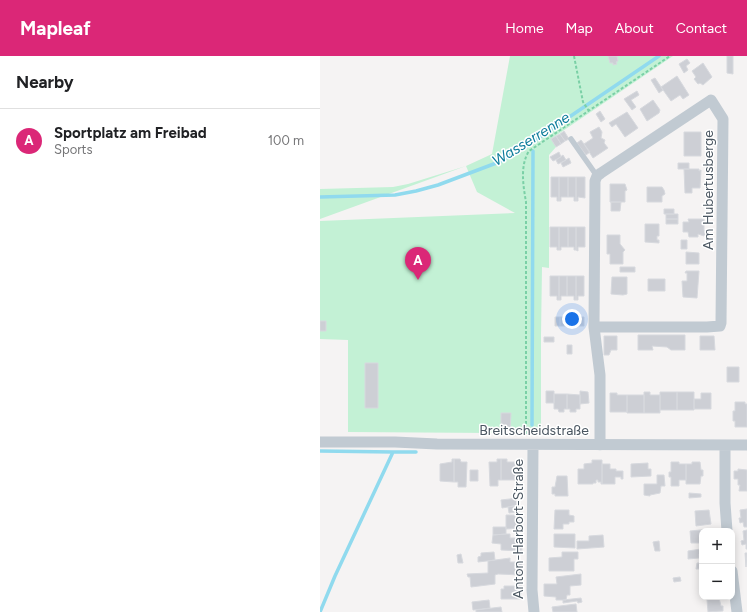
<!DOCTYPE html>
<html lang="en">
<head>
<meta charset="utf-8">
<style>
  body { margin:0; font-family:Figtree,sans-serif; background:#f2f2f2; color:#202124 }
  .controls { position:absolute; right:12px; bottom:12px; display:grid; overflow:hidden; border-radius:8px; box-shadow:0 2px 10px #0003 }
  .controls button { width:36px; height:36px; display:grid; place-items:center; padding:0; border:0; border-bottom:1px solid #e0e0e0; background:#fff; color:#202124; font:20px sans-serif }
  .you { position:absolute; left:252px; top:263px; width:14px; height:14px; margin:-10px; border:3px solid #fff; border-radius:50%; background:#1a73e8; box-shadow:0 0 0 6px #1a73e833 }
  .badge { display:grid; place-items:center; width:26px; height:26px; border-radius:50%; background:#db2777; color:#fff; font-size:13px; font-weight:700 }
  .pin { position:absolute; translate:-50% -33px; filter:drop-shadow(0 1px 2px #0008) }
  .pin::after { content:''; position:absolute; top:21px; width:14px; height:12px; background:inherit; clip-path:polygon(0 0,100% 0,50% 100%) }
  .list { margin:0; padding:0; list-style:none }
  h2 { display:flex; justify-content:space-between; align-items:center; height:52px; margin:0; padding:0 16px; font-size:17px }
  h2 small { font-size:13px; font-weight:400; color:#757577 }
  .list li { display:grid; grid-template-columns:26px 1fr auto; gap:12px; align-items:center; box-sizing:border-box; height:64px; padding:0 16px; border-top:1px solid #e0e0e0 }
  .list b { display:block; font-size:15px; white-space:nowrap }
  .list p { margin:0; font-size:13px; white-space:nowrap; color:#757577 }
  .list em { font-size:13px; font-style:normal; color:#757577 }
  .map { position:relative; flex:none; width:427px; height:556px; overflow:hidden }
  header { display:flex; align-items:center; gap:24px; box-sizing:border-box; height:56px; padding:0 20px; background:#db2777; color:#fff }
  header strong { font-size:19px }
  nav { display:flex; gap:22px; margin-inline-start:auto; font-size:14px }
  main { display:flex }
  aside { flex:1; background:#fff }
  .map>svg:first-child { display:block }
</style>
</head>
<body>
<header>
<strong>Mapleaf</strong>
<nav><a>Home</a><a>Map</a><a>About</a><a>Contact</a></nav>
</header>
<main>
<aside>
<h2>Nearby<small></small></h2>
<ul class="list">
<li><span class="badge">A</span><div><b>Sportplatz am Freibad</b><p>Sports</p></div><em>100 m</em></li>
</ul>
</aside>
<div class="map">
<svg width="427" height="556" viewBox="0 0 427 556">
  <rect width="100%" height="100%" fill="#f5f3f3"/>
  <!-- green -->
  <path fill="#c3f1d5" d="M 190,0 L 353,0 L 231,83 L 236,91 L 229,99 L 229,212 L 222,211 L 221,279 L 221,371 L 195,374 L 172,373 L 172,377 L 28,376 L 28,284 L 0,283 L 0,165 L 195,157 L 157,136 L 146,110 L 0,163 L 0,133 L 73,131 L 88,128 L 146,110 L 172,98 Z"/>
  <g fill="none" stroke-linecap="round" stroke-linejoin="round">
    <!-- stream -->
    <path stroke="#90daee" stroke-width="3.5" d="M 0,141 L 75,139 L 96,135 L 118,129 L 179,106 L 211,87 L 339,0
      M 212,369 L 213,95
      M 0,395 L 73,396
      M 0,556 L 15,520 L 73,396 L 96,396"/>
  </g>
  <!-- building -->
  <path fill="#cdcfd5" stroke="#d7d9de" d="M 288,0 L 297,0 L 298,5 L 296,6 L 297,8 L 293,9 L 293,7 L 290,7 Z
    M 407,0 L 413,0 L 413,18 L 407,17 Z
    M 367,3 L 370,7 L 366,10 L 368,14 L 364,17 L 359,8 Z
    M 383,7 L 392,21 L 383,29 L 380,27 L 378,28 L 374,23 L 376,21 L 372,15 Z
    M 357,20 L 369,39 L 363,43 L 360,39 L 351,45 L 341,31 Z
    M 335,22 L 343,34 L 339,37 L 331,24 Z
    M 317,35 L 319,39 L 311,44 L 316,51 L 312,54 L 304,43 Z
    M 333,44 L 340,54 L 339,57 L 327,65 L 320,53 Z
    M 280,55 L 285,63 L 281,66 L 276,58 Z
    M 307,56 L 318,72 L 305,81 L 296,68 L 292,71 L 289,67 Z
    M 279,71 L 282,76 L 281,82 L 285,84 L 284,87 L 288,92 L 273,102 L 264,88 L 273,82 L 270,76 Z
    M 244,75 L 249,83 L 245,85 L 240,78 Z
    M 364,76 L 381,76 L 381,100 L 364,100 Z
    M 240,78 L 245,85 L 241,88 L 236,80 Z
    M 236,80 L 241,88 L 236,91 L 231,83 Z
    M 261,84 L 270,96 L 266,99 L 257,87 Z
    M 239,96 L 241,101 L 233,105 L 230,101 Z
    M 243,99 L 246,104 L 238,108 L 236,104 Z
    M 249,102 L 251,107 L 243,111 L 241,107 Z
    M 358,107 L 369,107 L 369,113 L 358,113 Z
    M 364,113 L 379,113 L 379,115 L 381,114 L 380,132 L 372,132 L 372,137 L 365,137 Z
    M 231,121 L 239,121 L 239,145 L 237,145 L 237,141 L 231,141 Z
    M 239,121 L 248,121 L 248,141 L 241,141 L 241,145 L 239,145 Z
    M 248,121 L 256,121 L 256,145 L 254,145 L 254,141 L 248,141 Z
    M 256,121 L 265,121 L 265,142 L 258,141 L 258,145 L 256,145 Z
    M 290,128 L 305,128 L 307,134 L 305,135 L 305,146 L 290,146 Z
    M 327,131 L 342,131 L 344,134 L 345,138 L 342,140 L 342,146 L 327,146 Z
    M 291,146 L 301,146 L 300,155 L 291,155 Z
    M 344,153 L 354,153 L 354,158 L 344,158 Z
    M 346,158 L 358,158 L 358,163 L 346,163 Z
    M 346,163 L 358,163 L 358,168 L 346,168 Z
    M 368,163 L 384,163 L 384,174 L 386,178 L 384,180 L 378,178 L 378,181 L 369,181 L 368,176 L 363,176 L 363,166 L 369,166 Z
    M 325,168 L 339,168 L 339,180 L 337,180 L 337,184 L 339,184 L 339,187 L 325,186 Z
    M 230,171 L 239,171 L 239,194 L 237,194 L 237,191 L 230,191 Z
    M 239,171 L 248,171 L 248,191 L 241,191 L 241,194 L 239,194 Z
    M 248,171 L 256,171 L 256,194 L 254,194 L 254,191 L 248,191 Z
    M 256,171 L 265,171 L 265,191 L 258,191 L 258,195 L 256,194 Z
    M 287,179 L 300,179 L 300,188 L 305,194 L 303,196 L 303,208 L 290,208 L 290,198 L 287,198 Z
    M 361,184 L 367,184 L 367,193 L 361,193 Z
    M 366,196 L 379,197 L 379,208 L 366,208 Z
    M 300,211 L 315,211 L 315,216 L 300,216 Z
    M 366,215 L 379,215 L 377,242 L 363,241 L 362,225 L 367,225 L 367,217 L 365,217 Z
    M 230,220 L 239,220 L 239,244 L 237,244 L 237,240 L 230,240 Z
    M 239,220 L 247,220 L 247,240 L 241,240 L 241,244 L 239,244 Z
    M 247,220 L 256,220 L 256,244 L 254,244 L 254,240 L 247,240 Z
    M 256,220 L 264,220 L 264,240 L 258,240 L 258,244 L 256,244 Z
    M 292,221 L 307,221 L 307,238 L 303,239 L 291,238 Z
    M 328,223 L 345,223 L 345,235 L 328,235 Z
    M 235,261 L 240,261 L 240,270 L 235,270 Z
    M 240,261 L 245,261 L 245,270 L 240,270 Z
    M 245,261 L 250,261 L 250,270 L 245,270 Z
    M 250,261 L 254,261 L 254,270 L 250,270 Z
    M 254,261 L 259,261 L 259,270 L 254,270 Z
    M 259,261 L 264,261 L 264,270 L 259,270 Z
    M 0,265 L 6,265 L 6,275 L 0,275 Z
    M 318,279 L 365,279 L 365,294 L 351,294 L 347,291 L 332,290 L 333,294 L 318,294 Z
    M 284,280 L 297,280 L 297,294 L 291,294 L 289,299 L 284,299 Z
    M 380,280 L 394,280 L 395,294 L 380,294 Z
    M 224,281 L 234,281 L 234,286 L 224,286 Z
    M 247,289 L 252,289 L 252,298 L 247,298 Z
    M 45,307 L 58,307 L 58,352 L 45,352 Z
    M 407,311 L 419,311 L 419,326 L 407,326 Z
    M 226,335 L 234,335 L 234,347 L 226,347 Z
    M 260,335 L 268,336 L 269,347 L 260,348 Z
    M 324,336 L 330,336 L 330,339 L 340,339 L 340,357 L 324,357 Z
    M 340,336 L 357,336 L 357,354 L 340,354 Z
    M 357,336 L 374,336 L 374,354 L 357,354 Z
    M 290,337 L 297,337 L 297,339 L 307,339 L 307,356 L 290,356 Z
    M 381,337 L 391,337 L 391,353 L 374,353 L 374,343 L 381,343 Z
    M 234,338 L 247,338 L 247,353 L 244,353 L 244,356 L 239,356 L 238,353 L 234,353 Z
    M 247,338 L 260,339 L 260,353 L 256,353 L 256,356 L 250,356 L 250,353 L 247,353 Z
    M 307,339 L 324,339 L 324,357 L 307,357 Z
    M 415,346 L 425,346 L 425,348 L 427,348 L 427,371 L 415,371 L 415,365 L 413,365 L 413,355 L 415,355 Z
    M 181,357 L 191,357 L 190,374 L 181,374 Z
    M 132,403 L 134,403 L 134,426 L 120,425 L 120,408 L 132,406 Z
    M 134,403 L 140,403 L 141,406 L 147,406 L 146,431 L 138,431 L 138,426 L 134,426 Z
    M 177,403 L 181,403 L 181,424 L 178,424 L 178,430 L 170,430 L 169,406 L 177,406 Z
    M 181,403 L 187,403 L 187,406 L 195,406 L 195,415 L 200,415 L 200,424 L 181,424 Z
    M 272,404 L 282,404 L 282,428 L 281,428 L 281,426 L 278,426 L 278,424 L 276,424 L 276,427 L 273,427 L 273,428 L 258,428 L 258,413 L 264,413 L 264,408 L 272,407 Z
    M 351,406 L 359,406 L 359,408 L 366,408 L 366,424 L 359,424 L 359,430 L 351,430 L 351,421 L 349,421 L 349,416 L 351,416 Z
    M 372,406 L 380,406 L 381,414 L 383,414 L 383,420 L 381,420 L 380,428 L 366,428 L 366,408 L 372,408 Z
    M 328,407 L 328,413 L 331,413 L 331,420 L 311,421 L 311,408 Z
    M 282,408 L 290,408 L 290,413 L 296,413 L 296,415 L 303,415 L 303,423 L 301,423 L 301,421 L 295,421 L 295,428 L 282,428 Z
    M 418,413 L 427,414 L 427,435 L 419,435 L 420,429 L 418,429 L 418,423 L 414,423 L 414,415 L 418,415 Z
    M 150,414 L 158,414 L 158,425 L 150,425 Z
    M 337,419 L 344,419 L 345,430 L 341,430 L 340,437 L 330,439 L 330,440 L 324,439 L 324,428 L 337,428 Z
    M 237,420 L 247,420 L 248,440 L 235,440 L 235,438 L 232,438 L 232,431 L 235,431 Z
    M 369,437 L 381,438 L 381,441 L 369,442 Z
    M 198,442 L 199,449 L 182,452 L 181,444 Z
    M 199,449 L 199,456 L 189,457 L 188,451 Z
    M 427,453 L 427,471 L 424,471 L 423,466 L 420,467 L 419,462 L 421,462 L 420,454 Z
    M 235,454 L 249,454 L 249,459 L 254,460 L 254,466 L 249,466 L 249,468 L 243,468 L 243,473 L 234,473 Z
    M 389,454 L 391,468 L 376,470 L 375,455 Z
    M 186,459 L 199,459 L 199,467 L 202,467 L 202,472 L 186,473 Z
    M 173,471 L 186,471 L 186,478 L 173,479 Z
    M 391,473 L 392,475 L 382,475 L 382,492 L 381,492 L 380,487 L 371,487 L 370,475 Z
    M 427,474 L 427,493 L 426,493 L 426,488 L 422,489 L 421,485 L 424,484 L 423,475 Z
    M 186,478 L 190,478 L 190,482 L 202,482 L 202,495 L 181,494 L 181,488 L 172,487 L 173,479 Z
    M 234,478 L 255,478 L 255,492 L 234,491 Z
    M 283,479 L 284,491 L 257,493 L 257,485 L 269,485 L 269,480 Z
    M 339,485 L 340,495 L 335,495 L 333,486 Z
    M 381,493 L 382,497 L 379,498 L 379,502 L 368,503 L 368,495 Z
    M 174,496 L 175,504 L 158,506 L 158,501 L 161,500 L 161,497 Z
    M 242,496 L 258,496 L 258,503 L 254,503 L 254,515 L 229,515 L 229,502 L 242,501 Z
    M 425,497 L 427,497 L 426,511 Z
    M 141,498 L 143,507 L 138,507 L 137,499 Z
    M 190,502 L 190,506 L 202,506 L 202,519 L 178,518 L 175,519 L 175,528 L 151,531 L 150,521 L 148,521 L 147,518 L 168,517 L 168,505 Z
    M 377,507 L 382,507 L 382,513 L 376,513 Z
    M 261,518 L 261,529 L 250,530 L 250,539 L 247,539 L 246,544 L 236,544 L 236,541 L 224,540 L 224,528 L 237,528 L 236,521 Z
    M 360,521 L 361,525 L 354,526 L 353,522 Z
    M 184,530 L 202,530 L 201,543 L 181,543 L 181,533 L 184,533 Z
    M 261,542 L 262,546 L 258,547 L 257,545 L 243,547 L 243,544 Z
    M 399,542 L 401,550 L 403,550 L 403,555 L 388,556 L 387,544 Z
    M 169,544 L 170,552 L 153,554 L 152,546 Z
    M 256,548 L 257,556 L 233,556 L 232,551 Z
    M 181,551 L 182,556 L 156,556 L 156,554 Z"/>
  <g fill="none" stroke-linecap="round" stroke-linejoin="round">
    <!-- path -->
    <path stroke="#7ad0a6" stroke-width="2" stroke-dasharray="3 2" stroke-linecap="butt" d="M 254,0 L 263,46 L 269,55
      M 206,378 L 206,146 C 203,129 200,109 209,95 L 350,0"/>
    <!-- service -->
    <path stroke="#c1cad2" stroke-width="5.5" d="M 251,83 L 277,120"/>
    <!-- minor -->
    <path stroke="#c1cad2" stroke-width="11" d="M 274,271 L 387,271 L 400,270 L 401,267 L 403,63 L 391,44 L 281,117 L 277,120 L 275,125 L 274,271 L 280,319 L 280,389
      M 0,386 L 75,386 L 117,388 L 427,389
      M 213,389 L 212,534 L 214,556
      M 405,389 L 405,447 L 407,475
      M 412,515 L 417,556"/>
  </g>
  <g text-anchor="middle" stroke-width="3" stroke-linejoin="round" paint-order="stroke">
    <!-- street labels -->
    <g font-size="14" fill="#4a5661" stroke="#fff">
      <text transform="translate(388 134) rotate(-90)" y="5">Am Hubertusberge</text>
      <text x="214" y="379">Breitscheidstraße</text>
      <text transform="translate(198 473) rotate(-90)" y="5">Anton-Harbort-Straße</text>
    </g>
    <!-- water labels -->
    <g font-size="15" font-style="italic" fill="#0c7c9b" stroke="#fff">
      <text transform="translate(211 83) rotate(-32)" y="5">Wasserrenne</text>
    </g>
  </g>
</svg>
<div class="controls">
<button>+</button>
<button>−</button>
</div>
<div class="you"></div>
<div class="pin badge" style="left:98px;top:224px">A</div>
</div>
</main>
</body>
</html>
